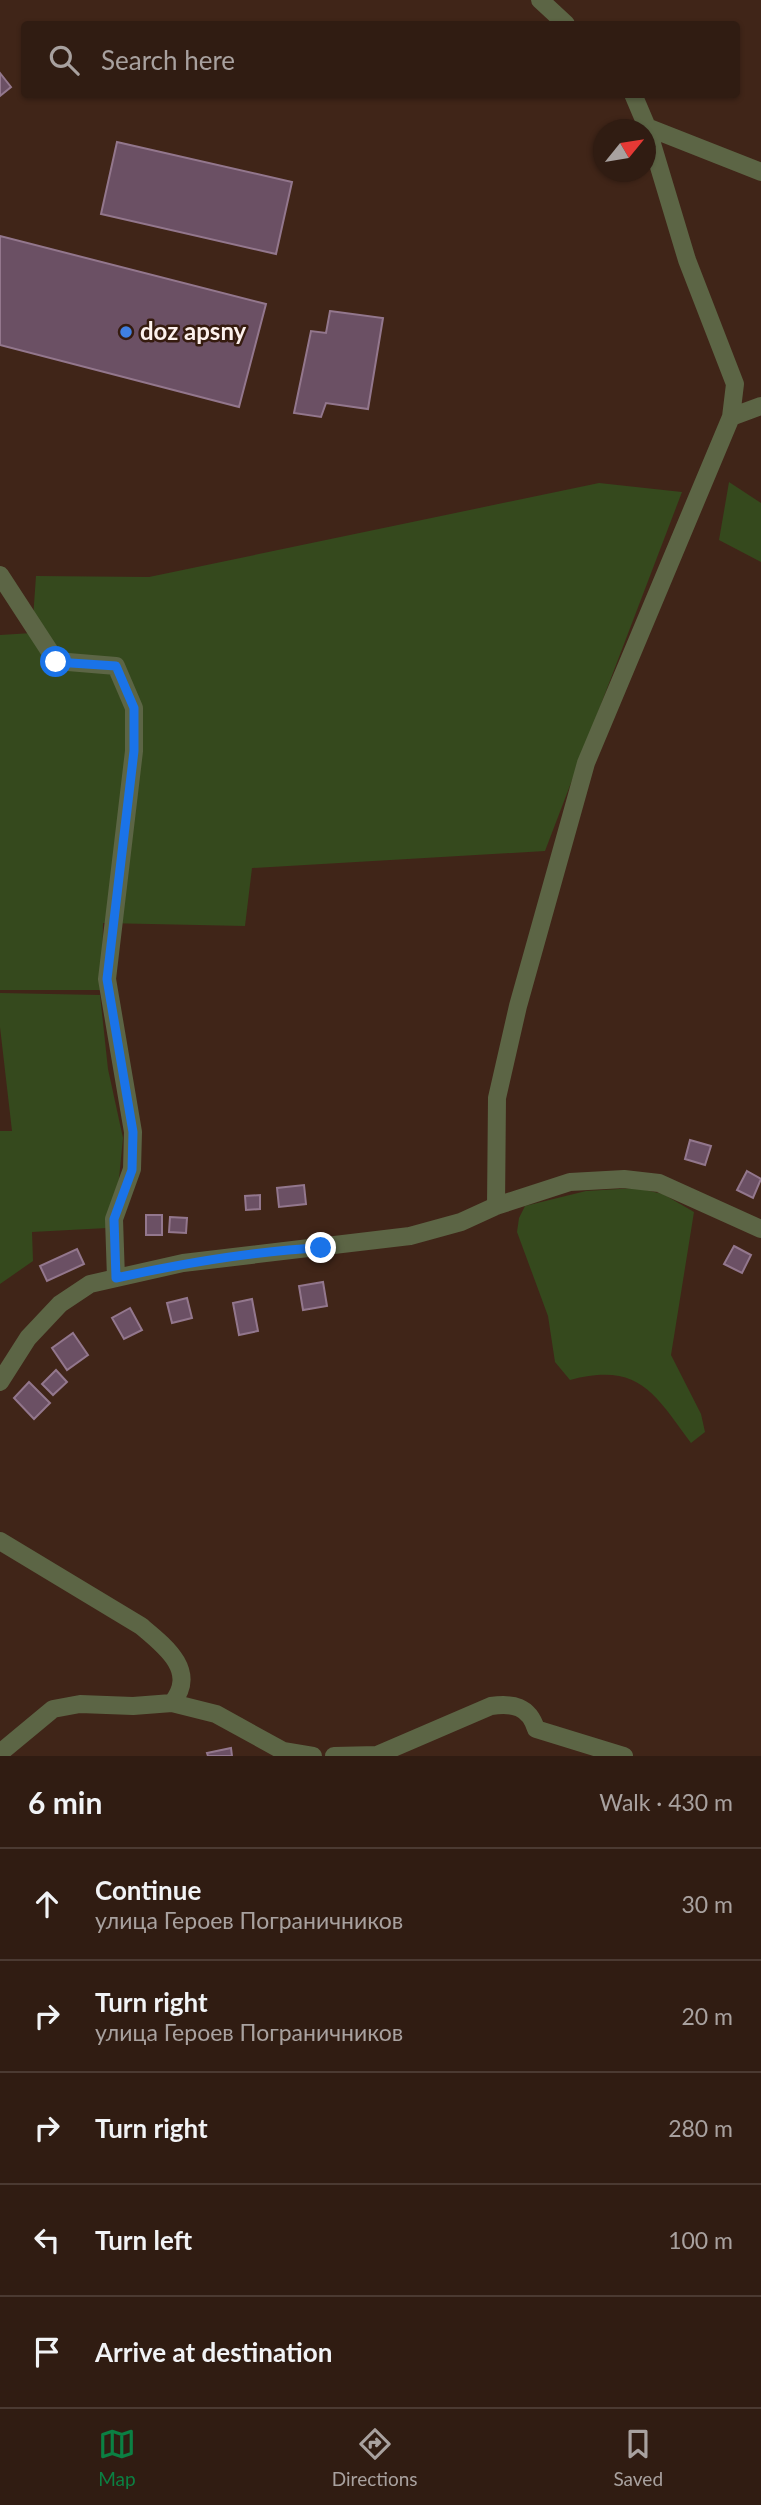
<!DOCTYPE html>
<html lang="en">
<head>
<meta charset="utf-8">
<style>
  body { margin:0; font-family:Lato,sans-serif; background:#38251b; color:#f1f3f6 }
  .compass { position:absolute; left:593px; top:119px; width:63px; height:63px; border-radius:50%; background:#301c12; box-shadow:0 2px 5px #0004; rotate:60deg }
  .stop { position:absolute; width:21px; height:21px; margin:-16px; border:5px solid #1a73e8; border-radius:50%; background:#fff }
  .stop.end { background:#1a73e8; border-color:#fff; box-shadow:0 2px 7px #0008 }
  .list { margin:0; padding:0; list-style:none }
  h2 { display:flex; justify-content:space-between; align-items:center; height:91px; margin:0; padding:0 28px; font-size:30px }
  h2 small { font-size:23px; font-weight:400; color:#a8a19f }
  .list li { display:grid; grid-template-columns:46px 1fr auto; gap:21px; align-items:center; box-sizing:border-box; height:112px; padding:0 28px; border-top:2px solid #4b3a32 }
  .list b { display:block; font-size:26px; white-space:nowrap }
  .list p { margin:0; font-size:23px; white-space:nowrap; color:#a8a19f }
  .list em { font-size:23px; font-style:normal; color:#a8a19f }
  .icon { flex:none; width:38px; height:38px; fill:none; stroke:currentColor; stroke-width:2; stroke-linecap:round; stroke-linejoin:round }
  .map { position:relative; flex:none; width:761px; height:1756px; overflow:hidden }
  .search { position:absolute; background:#301c12; box-shadow:0 2px 5px #0004; left:21px; right:21px; top:21px; height:77px; display:flex; align-items:center; gap:18px; box-sizing:border-box; padding:0 24px; border-radius:7px; color:#a8a19f; font-size:26px }
  .sheet { height:651px; background:#301c12 }
  nav { display:flex; justify-content:space-around; align-items:center; box-sizing:border-box; height:98px; border-top:2px solid #4b3a32; background:#301c12; font-size:19px; color:#a8a19f }
  nav a { display:grid; justify-items:center; gap:4px }
  nav .on { color:#0b8043 }
  .map>svg:first-child { display:block }
</style>
</head>
<body>
<div class="map">
<svg width="761" height="1756" viewBox="0 0 761 1756">
  <rect width="100%" height="100%" fill="#402518"/>
  <!-- green -->
  <path fill="#35491d" d="M 729,482 L 761,503 L 761,562 L 719,540 Z
    M 599,483 L 682,492 L 545,851 L 252,868 L 245,926 L 103,923 L 102,990 L 0,990 L 0,635 L 32,633 L 36,576 L 149,577 Z
    M 0,993 L 100,995 L 108,1069 L 123,1138 L 118,1189 L 107,1228 L 32,1232 L 33,1261 L 0,1284 L 0,1131 L 12,1131 L 0,1027 Z
    M 636,1188 L 663,1194 L 694,1212 L 671,1355 L 701,1414 L 705,1432 L 691,1443 C 654,1393 639,1362 570,1380 L 555,1362 L 548,1316 L 517,1232 L 519,1218 L 525,1206 L 586,1191 Z"/>
  <!-- building -->
  <path fill="#6b5064" stroke="#93778d" stroke-width="2" d="M 0,73 L 11,87 L 0,96 Z
    M 117,142 L 292,182 L 276,254 L 101,214 Z
    M 0,236 L 266,304 L 239,407 L 0,345 Z
    M 330,311 L 383,318 L 368,409 L 326,403 L 321,417 L 294,413 L 311,331 L 326,333 Z
    M 690,1140 L 711,1146 L 705,1165 L 685,1159 Z
    M 747,1171 L 761,1179 L 753,1198 L 737,1190 Z
    M 304,1185 L 306,1204 L 279,1207 L 277,1188 Z
    M 260,1195 L 260,1209 L 246,1210 L 245,1196 Z
    M 146,1215 L 162,1215 L 162,1235 L 146,1235 Z
    M 170,1217 L 187,1218 L 186,1233 L 169,1232 Z
    M 734,1246 L 751,1255 L 742,1273 L 724,1264 Z
    M 77,1249 L 84,1264 L 47,1281 L 40,1266 Z
    M 323,1282 L 327,1306 L 303,1310 L 299,1286 Z
    M 187,1298 L 192,1318 L 172,1323 L 167,1303 Z
    M 252,1299 L 258,1331 L 239,1335 L 233,1303 Z
    M 130,1308 L 142,1330 L 124,1339 L 112,1318 Z
    M 73,1333 L 88,1355 L 67,1370 L 52,1348 Z
    M 56,1370 L 67,1382 L 53,1395 L 42,1384 Z
    M 29,1382 L 50,1403 L 34,1419 L 14,1398 Z
    M 231,1748 L 232,1756 L 208,1756 L 207,1753 Z"/>
  <g fill="none" stroke-linecap="round" stroke-linejoin="round">
    <!-- minor -->
    <path stroke="#5c6545" stroke-width="18" d="M 540,0 L 566,24
      M 647,127 L 761,172
      M 731,417 L 761,406
      M 0,575 L 56,661 L 116,666 L 134,708 L 134,751 L 107,979 L 133,1132 L 132,1169 L 114,1219 L 116,1278
      M 496,1206 L 497,1098 L 518,1006 L 586,763 L 731,417 L 735,384 L 687,260 L 647,127 L 633,94
      M 0,1382 L 28,1338 L 60,1304 L 90,1284 L 183,1263 L 410,1236 L 461,1222 L 496,1206 L 570,1182 L 624,1179 L 659,1183 L 761,1229
      M 0,1541 L 141,1626 C 165,1646 198,1671 172,1703 L 133,1706 L 80,1704 L 53,1709 L 0,1753
      M 172,1703 L 216,1714 L 283,1751 L 313,1756
      M 334,1756 L 377,1755 L 491,1706 C 513,1703 529,1706 536,1729 L 624,1756"/>
  </g>
  <g fill="none" stroke-linecap="round" stroke-linejoin="round">
    <!-- route -->
    <path stroke="#1a73e8" stroke-width="9" d="M 56,662 L 116,666 L 134,708 L 134,751 L 107,979 L 133,1132 L 132,1170 L 114,1219 L 116,1278 C 184,1263 252,1251 321,1248"/>
  </g>
  <!-- markers -->
  <circle fill="#3f7fe0" stroke="#351b0f" stroke-width="2.5" cx="126" cy="332" r="7"/>
  <g text-anchor="middle" stroke-width="5" stroke-linejoin="round" paint-order="stroke">
    <!-- poi labels -->
    <g font-size="24" font-weight="bold" fill="#fdf1ed" stroke="#351b0f" text-anchor="start">
      <text x="140" y="340">doz apsny</text>
    </g>
  </g>
</svg>
<svg class="compass" viewBox="-18 -18 36 36"><path d="M0-13l5 13h-10z" fill="#e53935"/><path d="M0 13l5-13h-10z" fill="#a8a19f"/></svg>
<div class="stop" style="left:56px;top:662px"></div>
<div class="stop end" style="left:321px;top:1248px"></div>
<div class="search"><svg class="icon" aria-label="search" viewBox="0 0 24 24"><circle cx="10" cy="10" r="6"/><path d="M15 15l6 6"/></svg>Search here</div>
</div>
<section class="sheet">
<h2>6 min<small>Walk · 430 m</small></h2>
<ul class="list">
<li><svg class="icon" aria-label="ahead" viewBox="0 0 24 24"><path d="M12 20V5M6 11l6-6 6 6"/></svg><div><b>Continue</b><p>улица Героев Пограничников</p></div><em>30 m</em></li>
<li><svg class="icon" aria-label="right" viewBox="0 0 24 24"><path d="M7 20v-9h11M14 6l5 5-5 5"/></svg><div><b>Turn right</b><p>улица Героев Пограничников</p></div><em>20 m</em></li>
<li><svg class="icon" aria-label="right" viewBox="0 0 24 24"><path d="M7 20v-9h11M14 6l5 5-5 5"/></svg><div><b>Turn right</b></div><em>280 m</em></li>
<li><svg class="icon" aria-label="left" viewBox="0 0 24 24"><path d="M17 20v-9H6M10 6l-5 5 5 5"/></svg><div><b>Turn left</b></div><em>100 m</em></li>
<li><svg class="icon" aria-label="arrive" viewBox="0 0 24 24"><path d="M6 21V4h12l-3 4 3 4H6"/></svg><div><b>Arrive at destination</b></div></li>
</ul>
</section>
<nav>
<a class="on"><svg class="icon" aria-label="map" viewBox="0 0 24 24"><path d="M3 6l6-2 6 2 6-2v14l-6 2-6-2-6 2zM9 4v14M15 6v14"/></svg>Map</a>
<a><svg class="icon" aria-label="directions" viewBox="0 0 24 24"><path d="M12 3l9 9-9 9-9-9zM9 14v-3h6M13 9l2 2-2 2"/></svg>Directions</a>
<a><svg class="icon" aria-label="saved" viewBox="0 0 24 24"><path d="M7 4h10v16l-5-4-5 4z"/></svg>Saved</a>
</nav>
</body>
</html>
